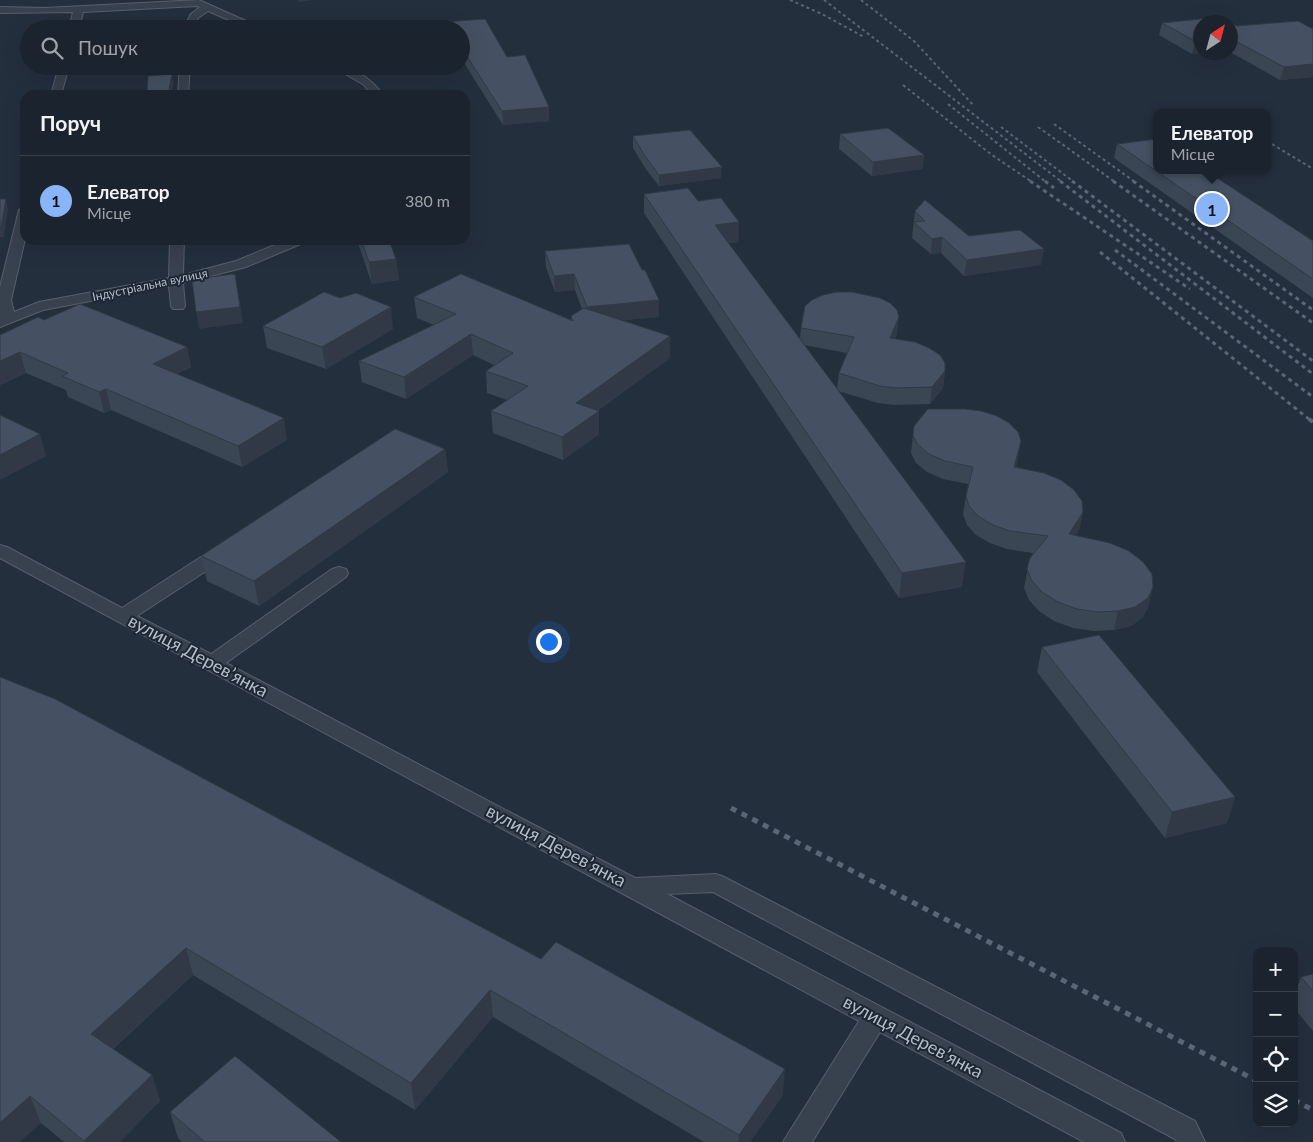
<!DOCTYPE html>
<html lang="uk">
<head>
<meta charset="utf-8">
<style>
  body { margin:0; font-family:Lato,sans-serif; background:#242b36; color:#f1f3f6 }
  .controls { position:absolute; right:15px; bottom:15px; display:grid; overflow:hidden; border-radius:10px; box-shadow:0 5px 20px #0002 }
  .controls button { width:45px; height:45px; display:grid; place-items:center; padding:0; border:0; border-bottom:1px solid #39404a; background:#1b232e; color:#f1f3f6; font:25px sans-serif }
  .compass { position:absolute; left:1193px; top:15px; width:45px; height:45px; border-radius:50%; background:#1b232e; box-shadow:0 5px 20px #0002; rotate:36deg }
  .you { position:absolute; left:548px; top:641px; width:18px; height:18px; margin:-12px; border:4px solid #fff; border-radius:50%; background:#1a73e8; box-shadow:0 0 0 8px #1a73e833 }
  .badge { display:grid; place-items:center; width:32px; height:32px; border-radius:50%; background:#8ab4f8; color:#111; font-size:16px; font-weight:700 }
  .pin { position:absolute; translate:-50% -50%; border:2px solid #fff; box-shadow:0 1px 5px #0006 }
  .popup { position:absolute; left:1153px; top:109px; width:118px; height:65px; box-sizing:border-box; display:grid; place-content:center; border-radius:10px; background:#1b232e; filter:drop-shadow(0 1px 4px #0005); font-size:16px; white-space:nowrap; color:#a0a4aa }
  .popup b { font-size:19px; color:#f1f3f6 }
  .popup::after { content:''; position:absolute; left:50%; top:100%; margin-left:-10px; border:10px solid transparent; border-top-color:#1b232e }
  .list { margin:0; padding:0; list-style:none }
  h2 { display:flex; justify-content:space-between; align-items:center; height:65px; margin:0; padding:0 20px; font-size:21px }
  h2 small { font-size:16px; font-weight:400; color:#a0a4aa }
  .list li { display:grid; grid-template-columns:32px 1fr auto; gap:15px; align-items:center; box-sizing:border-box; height:90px; padding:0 20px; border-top:1px solid #39404a }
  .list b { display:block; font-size:19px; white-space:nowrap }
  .list p { margin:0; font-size:16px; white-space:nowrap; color:#a0a4aa }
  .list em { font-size:16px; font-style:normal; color:#a0a4aa }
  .icon { flex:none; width:28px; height:28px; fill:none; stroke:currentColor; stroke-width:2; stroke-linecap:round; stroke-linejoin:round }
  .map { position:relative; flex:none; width:1313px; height:1142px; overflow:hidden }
  .search { position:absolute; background:#1b232e; box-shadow:0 5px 20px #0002; left:20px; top:20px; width:450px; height:55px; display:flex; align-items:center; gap:12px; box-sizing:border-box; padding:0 18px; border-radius:28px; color:#a0a4aa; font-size:19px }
  .panel { position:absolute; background:#1b232e; box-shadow:0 5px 20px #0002; left:20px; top:90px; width:450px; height:155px; border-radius:15px }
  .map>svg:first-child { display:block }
</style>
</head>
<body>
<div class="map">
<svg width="1313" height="1142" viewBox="0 0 1313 1142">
  <rect width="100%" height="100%" fill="#242f3e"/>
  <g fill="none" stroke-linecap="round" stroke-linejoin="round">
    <!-- street casing -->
    <g stroke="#565f6c" stroke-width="2">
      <path id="street" d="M 199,0 L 264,29 L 250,29 L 208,11 L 198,18 L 193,29 L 183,29 L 191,14 L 200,7 L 197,6 L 83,12 L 79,29 L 69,29 L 73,12 L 0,13 L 0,7 L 45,8 Z
        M 59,66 L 69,66 L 61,95 L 51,95 Z
        M 180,66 L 190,66 L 188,95 L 178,95 Z
        M 332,66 C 353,66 371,78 383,95 L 372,95 L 364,85 Z
        M 25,206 L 25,239 L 11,300 L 14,312 L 39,302 L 169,278 L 170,240 L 184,240 L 183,275 L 236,261 L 287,240 L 305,240 L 303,243 L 246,267 L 183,283 L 185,306 L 183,309 L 173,309 L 171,306 L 169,286 L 43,310 L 0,327 L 0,287 L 19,210 Z
        M 225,544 L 232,546 L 234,550 L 232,554 L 137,616 L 211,654 L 332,569 L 339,567 L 346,569 L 348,573 L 346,577 L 226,663 L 635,878 L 716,874 L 724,877 L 1195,1121 L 1205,1142 L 1177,1142 L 1175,1139 L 713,892 L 667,894 L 1121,1133 L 1125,1142 L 1084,1142 L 880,1032 L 812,1142 L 783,1142 L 859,1021 L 0,558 L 0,545 L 7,547 L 122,608 L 218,546 Z"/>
    </g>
    <!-- street -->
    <use href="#street" fill="#38414e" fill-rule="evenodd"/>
    <!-- rail-far3 -->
    <path stroke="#5a6575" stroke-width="2" stroke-dasharray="3 3" stroke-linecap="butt" d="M 790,0 L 822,14 L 864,37
      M 824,0 L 1062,182
      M 861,0 L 914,41 L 974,106
      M 903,85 L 992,155 L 1032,182
      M 948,104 L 1046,182
      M 1054,124 L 1135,182
      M 1001,127 L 1074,182
      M 1038,127 L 1115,182
      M 1267,141 L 1313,169"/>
    <!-- rail-far2 -->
    <path stroke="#5a6575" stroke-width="3" stroke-dasharray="4 4" stroke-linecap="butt" d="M 1030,181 L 1190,289
      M 1045,181 L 1054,188
      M 1060,181 L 1313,374
      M 1072,181 L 1313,361
      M 1113,181 L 1313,323
      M 1133,181 L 1313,310
      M 1115,250 L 1313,397
      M 1100,252 L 1310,420"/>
    <!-- rail-far1 -->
    <path stroke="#5a6575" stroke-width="4" stroke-dasharray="5 5" stroke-linecap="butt" d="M 1309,419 L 1313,422"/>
    <!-- rail -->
    <path stroke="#5a6575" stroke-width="5" stroke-dasharray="6 6" stroke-linecap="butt" d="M 731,808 L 1257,1081
      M 1294,1100 L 1313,1110"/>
  </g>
  <!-- wall -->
  <path fill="#3b4654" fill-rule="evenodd" d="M 485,19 L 507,57 L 525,55 L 549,107 L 549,121 L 503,125 L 461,58 L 461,29 L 446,29 L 445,22 Z
    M 1229,22 L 1200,52 L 1205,52 L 1192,54 L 1159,35 L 1162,23 Z
    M 1230,23 L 1237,26 L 1313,29 L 1313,77 L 1280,80 L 1230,52 Z
    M 840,134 L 924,155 L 922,169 L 872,176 L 839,149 Z
    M 633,136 L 721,178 L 659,186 L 645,168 L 633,148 Z
    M 1117,144 L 1313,241 L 1313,298 L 1114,158 Z
    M 644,194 L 698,201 L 739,242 L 728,243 L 800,339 L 801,328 L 897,334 L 895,338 L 945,371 L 943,388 L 930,404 L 894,405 L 878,403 L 838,391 L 962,587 L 899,598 L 644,213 ZM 804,345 L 847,353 L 839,373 L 837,389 Z
    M 915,211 L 969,236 L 1041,265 L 964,276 L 941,253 L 931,254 L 912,238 Z
    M 357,240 L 389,240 L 396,259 L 399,280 L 372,284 Z
    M 545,251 L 659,317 L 621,320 L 670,336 L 670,358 L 597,411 L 599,434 L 563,460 L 493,433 L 491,411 L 507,400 L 487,393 L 486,371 L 494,365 L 473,355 L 406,399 L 362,382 L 359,361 L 434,325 L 417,318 L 414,297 L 571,320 L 571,316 L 582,309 L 575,290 L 555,292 L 546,267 Z
    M 340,298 L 393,329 L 326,369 L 267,348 L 263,326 Z
    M 44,320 L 187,347 L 191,367 L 177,374 L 287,440 L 242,467 L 111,410 L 104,413 L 68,397 L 66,390 L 26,373 L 0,385 L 0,335 Z
    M 914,426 L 1021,441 L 1016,468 L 1083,512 L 1079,530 L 1075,536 L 1149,605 L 1143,617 L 1131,626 L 1114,630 L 1094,631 L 1073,628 L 1054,621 L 1039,611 L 1029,600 L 1024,588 L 1030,558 L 1033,553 L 1007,549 L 990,543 L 976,535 L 967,525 L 963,514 L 968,484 L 943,479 L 927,472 L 916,463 L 911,453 Z
    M 445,449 L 448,472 L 259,606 L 207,581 L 201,556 Z
    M 1042,647 L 1235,797 L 1227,823 L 1165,838 L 1037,672 Z
    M 0,677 L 783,1095 L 750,1142 L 704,1142 L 493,1017 L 415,1110 L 193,975 L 113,1049 L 152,1075 L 160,1101 L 120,1142 L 64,1142 L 41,1123 L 19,1142 Z
    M 1313,974 L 1313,1031 L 1294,1008 L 1294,995 L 1301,977 Z
    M 170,1112 L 341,1142 L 182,1142 L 178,1138 Z"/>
  <!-- shaded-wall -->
  <path fill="#303945" d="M 298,0 L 313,0 L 298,2 Z
    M 1195,41 L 1200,41 L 1200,52 L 1205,52 L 1192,54 Z
    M 1313,64 L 1313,77 L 1280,80 L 1284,67 Z
    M 172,74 L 174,83 L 171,95 L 168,95 Z
    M 549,107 L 549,121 L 503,125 L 502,111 Z
    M 924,155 L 922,169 L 872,176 L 873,162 Z
    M 722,167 L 721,178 L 659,186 L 659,175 Z
    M 6,199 L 8,209 L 4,237 L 0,237 L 0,227 Z
    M 739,222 L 739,242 L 714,245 L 715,225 Z
    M 942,237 L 941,253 L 931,254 L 932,239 Z
    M 1044,249 L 1041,265 L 964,276 L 967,260 Z
    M 396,259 L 399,280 L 372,284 L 369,262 Z
    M 235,274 L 243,323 L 199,329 L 196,312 Z
    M 574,274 L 575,290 L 555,292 L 554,276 Z
    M 659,300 L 659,317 L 587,324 L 587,307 Z
    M 391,307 L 393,329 L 326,369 L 322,347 Z
    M 899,317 L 897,334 L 888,354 L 890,338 Z
    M 471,334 L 473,355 L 406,399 L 404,377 Z
    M 670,336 L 670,358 L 577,425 L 576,403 Z
    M 187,347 L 191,367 L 157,385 L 153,364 Z
    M 20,352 L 26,373 L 0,385 L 0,361 Z
    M 945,371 L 943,388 L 930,404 L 932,387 Z
    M 106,389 L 111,410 L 104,413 L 99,392 Z
    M 599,411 L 599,434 L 563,460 L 562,437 Z
    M 284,418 L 287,440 L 242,467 L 238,446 Z
    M 40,434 L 46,456 L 0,480 L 0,455 Z
    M 1021,441 L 1018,458 L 1011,485 L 1014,467 Z
    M 445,449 L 448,472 L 259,606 L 254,581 Z
    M 1083,512 L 1079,530 L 1065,553 L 1069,534 Z
    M 966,562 L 962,587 L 899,598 L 902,573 Z
    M 1153,587 L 1149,605 L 1143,617 L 1131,626 L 1114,630 L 1118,611 Z
    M 1235,797 L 1227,823 L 1165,838 L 1172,812 Z
    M 186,948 L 193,975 L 100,1060 L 91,1034 Z
    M 490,990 L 493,1017 L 415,1110 L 411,1083 Z
    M 785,1069 L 783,1095 L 750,1142 L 738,1142 L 739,1135 Z
    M 152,1075 L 160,1101 L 120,1142 L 85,1142 L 84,1141 Z
    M 30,1096 L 41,1123 L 19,1142 L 0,1142 L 0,1123 Z"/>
  <!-- building -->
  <path fill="#455162" stroke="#303945" d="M 1219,17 L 1229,22 L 1200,22 L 1200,41 L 1195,41 L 1162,23 Z
    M 485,19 L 507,57 L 525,55 L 549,107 L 502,111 L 461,47 L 461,29 L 450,29 L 445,22 Z
    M 1298,21 L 1313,29 L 1313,64 L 1284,67 L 1230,38 L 1230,23 L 1237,26 Z
    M 172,74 L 168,95 L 147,95 L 148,76 Z
    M 888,128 L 924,155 L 873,162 L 840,134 Z
    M 690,130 L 722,167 L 659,175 L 645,156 L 633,136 Z
    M 1157,139 L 1157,170 L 1205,170 L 1313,241 L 1313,279 L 1117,144 Z
    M 688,188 L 698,201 L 721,198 L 739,222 L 715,225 L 966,562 L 902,573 L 644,194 Z
    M 0,199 L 6,199 L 1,227 L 0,227 Z
    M 925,200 L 969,236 L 1020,230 L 1044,249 L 967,260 L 942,237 L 932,239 L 914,222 L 925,221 L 915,211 Z
    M 361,240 L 389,240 L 396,259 L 369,262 Z
    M 629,244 L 642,270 L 645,270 L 659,300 L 587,307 L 574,274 L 554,276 L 545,251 Z
    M 235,274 L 240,307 L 196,312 L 192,279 Z
    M 461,274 L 573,321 L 571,316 L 584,308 L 670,336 L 576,403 L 599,411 L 562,437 L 491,411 L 528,386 L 486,371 L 513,353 L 471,334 L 404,377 L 359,361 L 456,314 L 414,297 Z
    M 324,292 L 340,298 L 356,293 L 391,307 L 322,347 L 263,326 Z
    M 837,292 L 852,292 L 880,298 L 890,303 L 897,310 L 899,317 L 890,338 L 915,342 L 929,348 L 940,355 L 945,363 L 945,371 L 932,387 L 896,388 L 880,386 L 839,373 L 854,337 L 801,328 L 805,306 L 812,300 L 823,295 Z
    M 80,304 L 187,347 L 153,364 L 284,418 L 238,446 L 106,389 L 99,392 L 62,376 L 68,373 L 20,352 L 0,361 L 0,335 L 38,317 L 44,320 Z
    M 928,409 L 965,409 L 981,411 L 997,416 L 1009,423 L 1018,432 L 1021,441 L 1014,467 L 1044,473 L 1061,480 L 1074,490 L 1082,501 L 1083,512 L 1069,534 L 1110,543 L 1129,551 L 1143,562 L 1152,574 L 1153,587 L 1148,598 L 1135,607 L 1118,611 L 1098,612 L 1077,609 L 1058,602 L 1042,592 L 1032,581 L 1027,569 L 1030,558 L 1048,536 L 1010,531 L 993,525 L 978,516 L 969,506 L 966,496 L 973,467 L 945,461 L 929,454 L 918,445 L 913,436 L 914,426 Z
    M 0,415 L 40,434 L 0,455 Z
    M 395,429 L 445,449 L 254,581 L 201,556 Z
    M 1099,635 L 1235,797 L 1172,812 L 1042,647 Z
    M 0,677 L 55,699 L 541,959 L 556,942 L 785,1069 L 739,1135 L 490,990 L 411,1083 L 186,948 L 91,1034 L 152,1075 L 84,1141 L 30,1096 L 0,1123 Z
    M 1313,974 L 1313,991 L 1301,977 Z
    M 235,1056 L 341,1142 L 205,1142 L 170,1112 Z"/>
  <g text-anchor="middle" stroke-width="4" stroke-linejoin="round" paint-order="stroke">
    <!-- far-street labels -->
    <g font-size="12" fill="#b4bcc9" stroke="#1d2633">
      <text transform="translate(150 285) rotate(-12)" y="4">Індустріальна вулиця</text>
    </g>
    <!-- near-street labels -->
    <g font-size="18" fill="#b4bcc9" stroke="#1d2633">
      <text transform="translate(198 656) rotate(28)" y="6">вулиця Деревʼянка</text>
      <text transform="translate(556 846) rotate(28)" y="6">вулиця Деревʼянка</text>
      <text transform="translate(913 1037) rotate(28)" y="6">вулиця Деревʼянка</text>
    </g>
  </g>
</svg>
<div class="controls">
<button>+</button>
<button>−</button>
<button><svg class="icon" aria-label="locate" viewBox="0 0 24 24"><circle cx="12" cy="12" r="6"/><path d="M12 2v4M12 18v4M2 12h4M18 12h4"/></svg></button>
<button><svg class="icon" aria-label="layers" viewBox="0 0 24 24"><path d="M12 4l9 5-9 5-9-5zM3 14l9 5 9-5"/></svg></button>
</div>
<svg class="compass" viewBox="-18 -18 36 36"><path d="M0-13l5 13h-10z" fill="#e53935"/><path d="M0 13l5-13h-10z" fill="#a0a4aa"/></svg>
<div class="you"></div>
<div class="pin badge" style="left:1212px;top:209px">1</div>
<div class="popup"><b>Елеватор</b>Місце</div>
<div class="search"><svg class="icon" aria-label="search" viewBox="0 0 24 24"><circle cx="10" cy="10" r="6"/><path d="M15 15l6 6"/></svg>Пошук</div>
<section class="panel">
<h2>Поруч<small></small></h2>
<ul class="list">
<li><span class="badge">1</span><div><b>Елеватор</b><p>Місце</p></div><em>380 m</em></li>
</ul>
</section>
</div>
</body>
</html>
